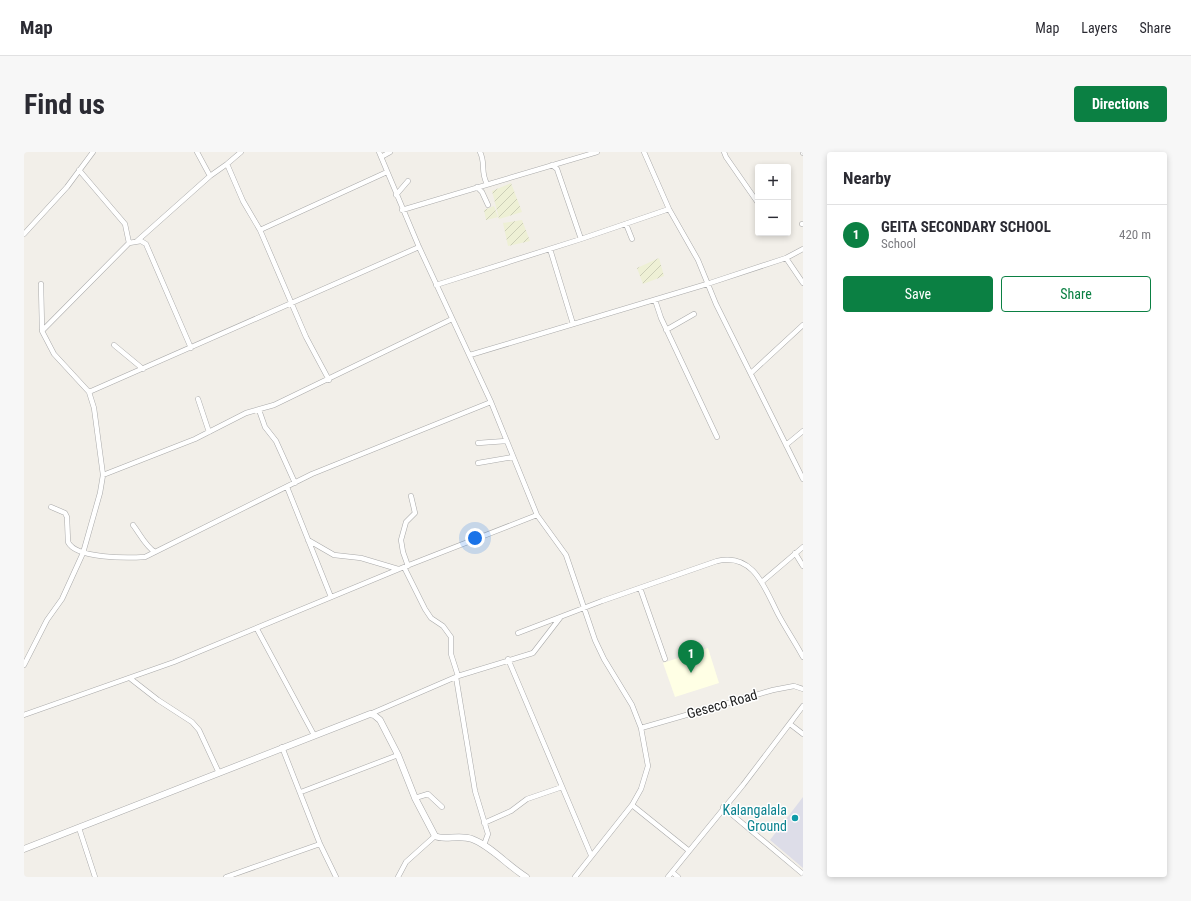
<!DOCTYPE html>
<html lang="en">
<head>
<meta charset="utf-8">
<style>
  body { margin:0; font-family:"Roboto Condensed",sans-serif; background:#f7f7f7; color:#2b2b33 }
  .controls { position:absolute; right:12px; top:12px; display:grid; overflow:hidden; border-radius:4px; box-shadow:0 2px 6px #0003 }
  .controls button { width:36px; height:36px; display:grid; place-items:center; padding:0; border:0; border-bottom:1px solid #e1e1e2; background:#fff; color:#2b2b33; font:20px sans-serif }
  .you { position:absolute; left:451px; top:386px; width:14px; height:14px; margin:-10px; border:3px solid #fff; border-radius:50%; background:#1a73e8; box-shadow:0 0 0 6px #1a73e833 }
  .badge { display:grid; place-items:center; width:26px; height:26px; border-radius:50%; background:#0b8043; color:#fff; font-size:13px; font-weight:700 }
  .pin { position:absolute; translate:-50% -33px; filter:drop-shadow(0 1px 2px #0008) }
  .pin::after { content:''; position:absolute; top:21px; width:14px; height:12px; background:inherit; clip-path:polygon(0 0,100% 0,50% 100%) }
  .list { margin:0; padding:0; list-style:none }
  h2 { display:flex; justify-content:space-between; align-items:center; height:52px; margin:0; padding:0 16px; font-size:17px }
  h2 small { font-size:13px; font-weight:400; color:#7c7c81 }
  .list li { display:grid; grid-template-columns:26px 1fr auto; gap:12px; align-items:center; box-sizing:border-box; height:60px; padding:0 16px; border-top:1px solid #e1e1e2 }
  .list b { display:block; font-size:15px; white-space:nowrap }
  .list p { margin:0; font-size:13px; white-space:nowrap; color:#7c7c81 }
  .list em { font-size:13px; font-style:normal; color:#7c7c81 }
  .actions { display:flex; gap:8px; padding:12px 16px }
  .actions a { flex:1; padding:9px 0; border:1px solid #0b8043; border-radius:4px; text-align:center; font-size:14px; color:#0b8043 }
  .actions .main { background:#0b8043; color:#fff }
  .map { position:relative; flex:none; width:779px; height:725px; overflow:hidden; border-radius:4px }
  header { display:flex; align-items:center; gap:24px; box-sizing:border-box; height:56px; padding:0 20px; background:#fff; border-bottom:1px solid #e1e1e2 }
  header strong { font-size:19px }
  nav { display:flex; gap:22px; margin-inline-start:auto; font-size:14px }
  .intro { display:flex; align-items:center; justify-content:space-between; box-sizing:border-box; height:96px; padding:0 24px }
  h1 { margin:0; font-size:28px }
  .button { padding:10px 18px; border-radius:4px; background:#0b8043; color:#fff; font-size:14px; font-weight:700 }
  main { display:flex; gap:24px; padding:0 24px }
  aside { flex:1; background:#fff; border-radius:4px; box-shadow:0 2px 6px #0003 }
  .map>svg:first-child { display:block }
</style>
</head>
<body>
<header>
<strong>Map</strong>
<nav><a>Map</a><a>Layers</a><a>Share</a></nav>
</header>
<div class="intro"><h1>Find us</h1><a class="button">Directions</a></div>
<main>
<div class="map">
<svg width="779" height="725" viewBox="0 0 779 725">
  <defs>
    <pattern id="farmland-furrows" width="10" height="10" patternUnits="userSpaceOnUse"><rect width="10" height="10" fill="#eef0d5"/><path d="M-1 1l2-2M0 10L10 0M9 11l2-2" fill="none" stroke="#ccceb7"/></pattern>
  </defs>
  <rect width="100%" height="100%" fill="#f2efe9"/>
  <!-- education -->
  <path fill="#ffffe5" d="M 684,496 L 695,531 L 651,545 L 639,511 Z"/>
  <!-- farmland -->
  <path fill="url(#farmland-furrows)" d="M 487,31 L 498,60 L 475,67 L 468,39 Z
    M 470,54 L 474,65 L 462,68 L 460,58 Z
    M 498,68 L 506,89 L 484,94 L 479,71 Z
    M 635,106 L 640,124 L 619,132 L 613,116 Z"/>
  <!-- plaza -->
  <path fill="#dddde8" d="M 779,645 L 779,716 L 746,688 Z"/>
  <g fill="none" stroke-linecap="round" stroke-linejoin="round">
    <!-- minor casing -->
    <g stroke="#a9a9a9" stroke-width="5.5">
      <path id="minor" d="M 173,0 L 186,24
        M 217,0 L 203,12 L 219,49 L 236,78 L 282,185 L 305,228
        M 355,0 L 395,95 L 467,250 L 513,363 L 542,403 L 571,488 L 580,507 L 608,553 L 617,576 L 624,614 L 617,637 L 608,653 L 551,725
        M 456,0 C 462,12 456,19 463,32
        M 620,0 L 645,57 L 674,108 L 692,152 L 779,327
        M 700,0 L 702,5 L 734,51
        M 779,0 L 779,1
        M 357,5 L 366,0
        M 528,13 L 533,17 L 557,87
        M 453,35 L 458,40 L 464,53
        M 372,43 L 384,29
        M 378,58 L 573,0
        M 602,72 L 608,87
        M 778,72 L 779,72
        M 236,78 L 363,20
        M 0,82 L 43,35 L 69,0
        M 113,89 L 186,24 L 203,12
        M 105,91 L 117,89 L 122,92 L 167,196
        M 526,97 L 549,172
        M 762,106 L 779,131
        M 17,132 L 18,177
        M 412,133 L 557,87 L 645,57
        M 631,148 L 637,166 L 693,285
        M 642,178 L 670,162
        M 90,193 L 119,217
        M 446,203 L 683,132 L 762,106 L 779,97
        M 727,221 L 779,173
        M 65,240 L 395,95
        M 174,247 L 185,280
        M 235,258 L 241,275 L 252,289 L 271,331
        M 454,291 L 482,289
        M 762,293 L 779,279
        M 454,311 L 489,305
        M 79,323 L 171,287 L 222,261 L 250,253 L 428,167
        M 263,335 L 307,445
        M 27,355 L 41,361 L 43,365 L 44,390 C 52,407 104,406 121,405 L 288,322 L 467,250
        M 109,373 C 116,382 122,395 131,400
        M 284,388 L 310,403 L 337,406 L 374,417
        M 771,401 L 779,414
        M 384,414 L 379,400 L 377,388 L 382,370 L 391,361 L 387,344
        M 380,415 L 401,457 L 407,466 L 419,474 L 427,485 L 427,502 L 434,524
        M 739,429 L 779,395
        M 616,436 L 641,507
        M 233,477 L 290,583
        M 494,481 L 578,449 L 693,409 C 730,400 741,437 754,462 C 762,477 771,490 779,505
        M 484,507 L 567,703
        M 0,513 L 23,468 L 38,447 L 59,401 L 76,341 L 79,323 L 70,256 L 65,240 L 30,202 L 18,179 L 105,91 L 101,72 L 55,18
        M 432,525 L 451,639 L 464,682 L 460,693
        M 107,527 L 134,548 L 168,570 L 175,578 L 195,621
        M 346,562 L 434,524 L 509,501 L 536,466
        M 0,563 L 150,510 L 380,415 L 513,363
        M 766,572 L 779,582
        M 617,576 L 749,538 L 770,534 L 779,537
        M 258,595 L 296,692 L 312,725
        M 277,640 L 374,603
        M 391,646 L 404,642 L 418,655
        M 608,653 L 664,698
        M 699,655 L 779,722
        M 460,671 L 487,659 L 503,647 L 538,635
        M 55,676 L 71,725
        M 648,720 L 654,725
        M 202,725 L 296,692
        M 374,725 L 382,710 L 411,684
        M 644,725 L 719,633 L 779,554"/>
    </g>
    <!-- tertiary casing -->
    <g stroke="#a9a9a9" stroke-width="7">
      <path id="tertiary" d="M 0,697 L 346,562 L 350,563 L 356,568 L 374,603 L 391,646 L 411,684 C 420,689 435,682 448,687 C 467,694 484,714 502,725"/>
    </g>
    <!-- minor -->
    <use href="#minor" stroke="#fff" stroke-width="4.5"/>
    <!-- tertiary -->
    <use href="#tertiary" stroke="#fff" stroke-width="6"/>
  </g>
  <!-- markers -->
  <circle fill="#0f9aa8" stroke="#fff" stroke-width="1.5" cx="771" cy="666" r="4"/>
  <g text-anchor="middle" stroke-width="3" stroke-linejoin="round" paint-order="stroke">
    <!-- street labels -->
    <g font-size="14" fill="#222" stroke="#fff">
      <text transform="translate(698 552) rotate(-16)" y="5">Geseco Road</text>
    </g>
    <!-- culture labels -->
    <g font-size="14" fill="#0d838f" stroke="#fff" text-anchor="end">
      <text x="763" y="663">Kalangalala<tspan x="763" dy="16">Ground</tspan></text>
    </g>
  </g>
</svg>
<div class="controls">
<button>+</button>
<button>−</button>
</div>
<div class="you"></div>
<div class="pin badge" style="left:667px;top:521px">1</div>
</div>
<aside>
<h2>Nearby<small></small></h2>
<ul class="list">
<li><span class="badge">1</span><div><b>GEITA SECONDARY SCHOOL</b><p>School</p></div><em>420 m</em></li>
</ul>
<div class="actions"><a class="main">Save</a><a>Share</a></div>
</aside>
</main>
</body>
</html>
